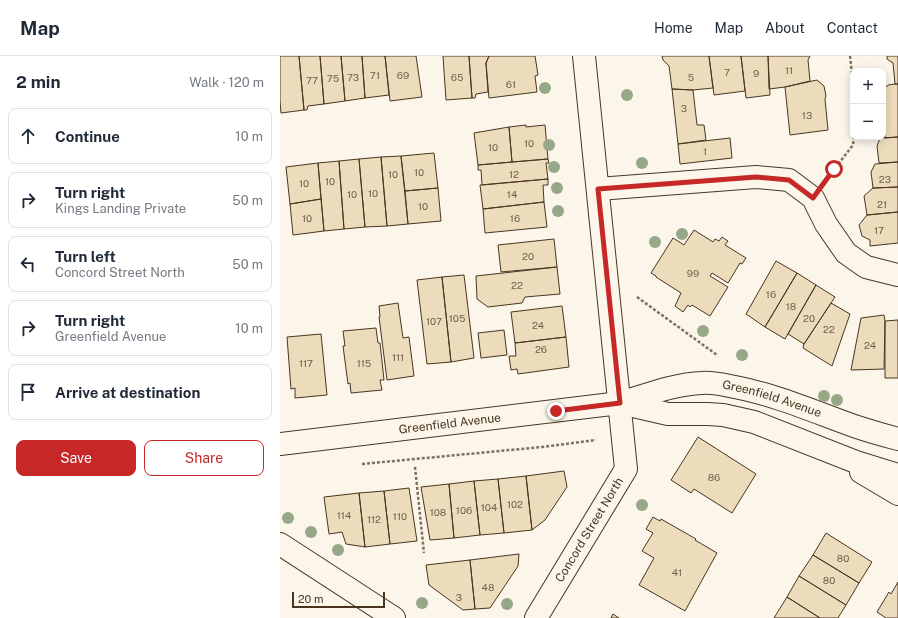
<!DOCTYPE html>
<html lang="en">
<head>
<meta charset="utf-8">
<style>
  body { margin:0; font-family:"Public Sans",sans-serif; background:#f2f2f3; color:#1f2937 }
  .controls { position:absolute; right:12px; top:12px; display:grid; overflow:hidden; border-radius:8px; box-shadow:0 2px 10px #0003 }
  .controls button { width:36px; height:36px; display:grid; place-items:center; padding:0; border:0; border-bottom:1px solid #e0e1e3; background:#fff; color:#1f2937; font:20px sans-serif }
  .scale { position:absolute; left:12px; bottom:10px; width:93px; box-sizing:border-box; padding-left:4px; border:2px solid #4a3520; border-top:0; font-size:11px; line-height:14px; white-space:nowrap; color:#4a3520; -webkit-text-stroke:3px #fbf6e9; paint-order:stroke }
  .stop { position:absolute; width:12px; height:12px; margin:-9px; border:3px solid #c62828; border-radius:50%; background:#fff }
  .stop.end { background:#c62828; border-color:#fff; box-shadow:0 1px 4px #0008 }
  .list { margin:0; padding:0; list-style:none }
  h2 { display:flex; justify-content:space-between; align-items:center; height:52px; margin:0; padding:0 16px; font-size:17px }
  h2 small { font-size:13px; font-weight:400; color:#747a83 }
  .list li { display:grid; grid-template-columns:26px 1fr auto; gap:12px; align-items:center; box-sizing:border-box; height:56px; margin:0 8px 8px; padding:0 8px; border:1px solid #e0e1e3; border-radius:8px }
  .list b { display:block; font-size:15px; white-space:nowrap }
  .list p { margin:0; font-size:13px; white-space:nowrap; color:#747a83 }
  .list em { font-size:13px; font-style:normal; color:#747a83 }
  .actions { display:flex; gap:8px; padding:12px 16px }
  .actions a { flex:1; padding:9px 0; border:1px solid #c62828; border-radius:8px; text-align:center; font-size:14px; color:#c62828 }
  .actions .main { background:#c62828; color:#fff }
  .icon { flex:none; width:22px; height:22px; fill:none; stroke:currentColor; stroke-width:2; stroke-linecap:round; stroke-linejoin:round }
  .map { position:relative; flex:none; width:618px; height:562px; overflow:hidden }
  header { display:flex; align-items:center; gap:24px; box-sizing:border-box; height:56px; padding:0 20px; background:#fff; border-bottom:1px solid #e0e1e3 }
  header strong { font-size:19px }
  nav { display:flex; gap:22px; margin-inline-start:auto; font-size:14px }
  main { display:flex }
  aside { flex:1; background:#fff }
  .map>svg:first-child { display:block }
</style>
</head>
<body>
<header>
<strong>Map</strong>
<nav><a>Home</a><a>Map</a><a>About</a><a>Contact</a></nav>
</header>
<main>
<aside>
<h2>2 min<small>Walk · 120 m</small></h2>
<ul class="list">
<li><svg class="icon" aria-label="ahead" viewBox="0 0 24 24"><path d="M12 20V5M6 11l6-6 6 6"/></svg><div><b>Continue</b></div><em>10 m</em></li>
<li><svg class="icon" aria-label="right" viewBox="0 0 24 24"><path d="M7 20v-9h11M14 6l5 5-5 5"/></svg><div><b>Turn right</b><p>Kings Landing Private</p></div><em>50 m</em></li>
<li><svg class="icon" aria-label="left" viewBox="0 0 24 24"><path d="M17 20v-9H6M10 6l-5 5 5 5"/></svg><div><b>Turn left</b><p>Concord Street North</p></div><em>50 m</em></li>
<li><svg class="icon" aria-label="right" viewBox="0 0 24 24"><path d="M7 20v-9h11M14 6l5 5-5 5"/></svg><div><b>Turn right</b><p>Greenfield Avenue</p></div><em>10 m</em></li>
<li><svg class="icon" aria-label="arrive" viewBox="0 0 24 24"><path d="M6 21V4h12l-3 4 3 4H6"/></svg><div><b>Arrive at destination</b></div></li>
</ul>
<div class="actions"><a class="main">Save</a><a>Share</a></div>
</aside>
<div class="map">
<svg width="618" height="562" viewBox="0 0 618 562">
  <rect width="100%" height="100%" fill="#fbf6e9"/>
  <!-- building -->
  <path fill="#ecdcbc" stroke="#4a3520" d="M 0,0 L 19,0 L 24,54 L 1,57 L 0,45 Z
    M 19,0 L 40,0 L 44,48 L 28,50 L 27,54 L 24,54 Z
    M 40,0 L 61,0 L 65,45 L 44,48 Z
    M 61,0 L 82,0 L 85,42 L 65,45 Z
    M 82,0 L 105,0 L 109,39 L 85,42 Z
    M 105,0 L 136,0 L 142,41 L 110,45 Z
    M 163,0 L 189,0 L 192,42 L 166,44 Z
    M 189,0 L 209,0 L 206,7 L 208,36 L 196,38 L 195,42 L 192,42 Z
    M 209,0 L 255,0 L 258,19 L 255,20 L 257,36 L 209,42 L 206,7 Z
    M 382,0 L 429,0 L 433,32 L 413,34 L 392,33 L 389,10 L 383,4 Z
    M 429,0 L 461,0 L 465,35 L 434,39 Z
    M 461,0 L 488,0 L 490,39 L 466,42 Z
    M 488,0 L 530,0 L 528,4 L 530,25 L 505,31 L 489,33 Z
    M 607,0 L 618,0 L 618,28 L 615,28 L 613,7 L 607,3 Z
    M 537,24 L 544,30 L 546,40 L 545,43 L 548,74 L 510,79 L 505,31 Z
    M 615,28 L 618,28 L 618,81 L 605,82 L 603,57 L 603,34 L 608,29 Z
    M 392,33 L 413,34 L 417,69 L 424,69 L 426,84 L 398,88 Z
    M 246,69 L 246,71 L 265,69 L 268,103 L 232,106 L 229,71 Z
    M 229,71 L 232,106 L 198,109 L 194,77 Z
    M 618,81 L 618,106 L 599,107 L 597,90 L 600,82 Z
    M 450,82 L 452,102 L 400,108 L 398,88 Z
    M 154,97 L 158,132 L 125,135 L 121,100 Z
    M 121,100 L 128,168 L 107,170 L 101,101 Z
    M 101,101 L 107,170 L 85,171 L 79,103 Z
    M 79,103 L 85,171 L 64,173 L 59,105 Z
    M 268,103 L 269,107 L 266,107 L 268,123 L 202,129 L 201,114 L 198,114 L 198,109 Z
    M 59,105 L 64,173 L 44,175 L 38,107 Z
    M 618,106 L 618,131 L 593,132 L 591,116 L 595,108 Z
    M 38,107 L 41,143 L 10,148 L 6,111 Z
    M 268,123 L 268,129 L 263,129 L 264,146 L 203,153 L 200,129 Z
    M 618,131 L 618,156 L 587,159 L 584,140 L 593,132 Z
    M 158,132 L 161,165 L 128,168 L 125,135 Z
    M 41,143 L 44,175 L 13,179 L 10,148 Z
    M 264,146 L 267,171 L 205,177 L 203,153 Z
    M 618,156 L 618,187 L 590,190 L 590,184 L 582,180 L 579,169 L 587,159 Z
    M 414,174 L 433,186 L 435,183 L 439,185 L 442,181 L 448,185 L 445,189 L 466,202 L 462,208 L 460,207 L 448,227 L 432,217 L 430,220 L 448,231 L 430,260 L 412,249 L 410,251 L 408,249 L 403,256 L 395,250 L 401,237 L 376,221 L 376,220 L 371,217 L 393,182 L 404,189 Z
    M 274,183 L 277,211 L 221,216 L 218,189 Z
    M 496,205 L 517,217 L 485,271 L 466,258 Z
    M 277,211 L 280,238 L 245,241 L 242,247 L 208,251 L 197,243 L 196,220 Z
    M 517,217 L 536,229 L 505,283 L 485,271 Z
    M 184,219 L 194,302 L 171,306 L 162,221 Z
    M 162,221 L 171,306 L 147,308 L 137,224 Z
    M 536,229 L 555,241 L 524,288 L 508,278 Z
    M 118,247 L 123,282 L 129,281 L 134,320 L 107,324 L 99,261 L 100,261 L 99,250 Z
    M 551,247 L 570,258 L 552,310 L 523,292 L 524,288 Z
    M 282,250 L 286,281 L 235,287 L 231,256 Z
    M 604,259 L 605,265 L 604,313 L 571,314 L 581,262 Z
    M 618,264 L 618,322 L 605,322 L 605,265 Z
    M 96,272 L 98,287 L 100,287 L 104,324 L 100,324 L 102,334 L 71,337 L 70,327 L 68,328 L 63,290 L 65,290 L 63,275 Z
    M 224,274 L 227,299 L 201,302 L 198,277 Z
    M 41,278 L 47,339 L 15,342 L 15,332 L 11,333 L 7,281 Z
    M 286,281 L 289,311 L 238,318 L 237,313 L 231,314 L 229,300 L 236,300 L 235,287 Z
    M 418,381 L 476,418 L 452,457 L 414,433 L 411,437 L 391,424 Z
    M 284,415 L 287,431 L 265,464 L 252,474 L 246,420 Z
    M 246,420 L 252,474 L 224,477 L 218,423 Z
    M 218,423 L 224,477 L 200,479 L 194,425 Z
    M 194,425 L 200,479 L 174,482 L 169,428 Z
    M 169,428 L 174,482 L 150,484 L 141,431 Z
    M 129,432 L 137,485 L 110,488 L 104,435 Z
    M 104,435 L 110,488 L 85,491 L 79,437 Z
    M 79,437 L 85,491 L 66,488 L 62,476 L 49,478 L 44,441 Z
    M 373,461 L 380,465 L 381,463 L 416,483 L 415,484 L 437,497 L 405,555 L 359,529 L 374,502 L 362,495 L 373,477 L 366,473 Z
    M 546,477 L 592,506 L 579,527 L 533,499 Z
    M 239,498 L 238,510 L 210,552 L 195,553 L 190,504 Z
    M 533,499 L 579,527 L 566,549 L 519,520 Z
    M 190,504 L 195,553 L 183,554 L 149,529 L 146,509 Z
    M 519,520 L 566,549 L 558,562 L 540,562 L 507,541 Z
    M 618,526 L 618,562 L 606,562 L 597,556 L 609,536 L 611,538 Z
    M 507,541 L 540,562 L 494,562 Z
    M 333,558 L 339,562 L 331,562 Z"/>
  <g fill="none" stroke-linecap="round" stroke-linejoin="round">
    <!-- street casing -->
    <g stroke="#4a3520" stroke-width="24">
      <g id="street">
        <path d="M 318,133 L 476,121 L 509,124 L 533,142 L 546,168 L 566,197 L 586,211 L 618,219"/>
        <path d="M 0,488 L 114,562"/>
        <path id="s1" d="M 256,562 L 346,413 L 304,0"/>
      </g>
    </g>
    <!-- secondary casing -->
    <g stroke="#4a3520" stroke-width="24">
      <g id="secondary">
        <path d="M 340,347 L 388,358 L 428,358 L 443,359 L 474,366 L 576,406 L 618,419"/>
        <path id="s2" d="M 0,388 L 340,347 C 367,339 394,328 422,327 C 433,326 445,329 455,331 C 496,339 535,356 574,370 C 589,375 603,379 618,383"/>
        <path d="M 581,416 L 618,438"/>
      </g>
    </g>
    <!-- path -->
    <path stroke="#7f6f5c" stroke-width="2.5" stroke-dasharray="3 2" stroke-linecap="butt" d="M 570,0 L 573,28
      M 549,120 L 573,89 L 574,81
      M 357,241 L 437,299
      M 82,408 L 262,391 L 316,384
      M 135,411 L 144,497"/>
    <!-- street -->
    <use href="#street" stroke="#fbf6e9" stroke-width="22"/>
    <!-- secondary -->
    <use href="#secondary" stroke="#fbf6e9" stroke-width="22"/>
  </g>
  <!-- trees -->
  <g fill="#96a887">
    <circle cx="265" cy="32" r="6"/>
    <circle cx="347" cy="39" r="6"/>
    <circle cx="269" cy="89" r="6"/>
    <circle cx="362" cy="107" r="6"/>
    <circle cx="274" cy="111" r="6"/>
    <circle cx="277" cy="132" r="6"/>
    <circle cx="278" cy="155" r="6"/>
    <circle cx="402" cy="178" r="6"/>
    <circle cx="375" cy="186" r="6"/>
    <circle cx="423" cy="275" r="6"/>
    <circle cx="462" cy="299" r="6"/>
    <circle cx="544" cy="340" r="6"/>
    <circle cx="557" cy="344" r="6"/>
    <circle cx="362" cy="449" r="6"/>
    <circle cx="8" cy="462" r="6"/>
    <circle cx="31" cy="476" r="6"/>
    <circle cx="58" cy="494" r="6"/>
    <circle cx="142" cy="547" r="6"/>
    <circle cx="227" cy="548" r="6"/>
  </g>
  <g fill="none" stroke-linecap="round" stroke-linejoin="round">
    <!-- route -->
    <path stroke="#c62828" stroke-width="5" d="M 276,355 L 340,347 L 318,133 L 476,121 L 509,124 L 533,142 L 554,113"/>
  </g>
  <g text-anchor="middle" stroke-width="3" stroke-linejoin="round" paint-order="stroke">
    <!-- number labels -->
    <g font-size="10" fill="#725f47">
      <text x="509" y="18">11</text>
      <text x="447" y="20">7</text>
      <text x="476" y="21">9</text>
      <text x="95" y="23">71</text>
      <text x="123" y="23">69</text>
      <text x="73" y="25">73</text>
      <text x="177" y="25">65</text>
      <text x="411" y="25">5</text>
      <text x="53" y="26">75</text>
      <text x="32" y="28">77</text>
      <text x="231" y="32">61</text>
      <text x="404" y="56">3</text>
      <text x="527" y="63">13</text>
      <text x="249" y="91">10</text>
      <text x="213" y="95">10</text>
      <text x="425" y="99">1</text>
      <text x="139" y="120">10</text>
      <text x="113" y="122">10</text>
      <text x="234" y="122">12</text>
      <text x="605" y="127">23</text>
      <text x="50" y="129">10</text>
      <text x="24" y="131">10</text>
      <text x="93" y="141">10</text>
      <text x="72" y="142">10</text>
      <text x="232" y="142">14</text>
      <text x="602" y="152">21</text>
      <text x="143" y="154">10</text>
      <text x="27" y="166">10</text>
      <text x="235" y="166">16</text>
      <text x="599" y="178">17</text>
      <text x="248" y="204">20</text>
      <text x="413" y="221">99</text>
      <text x="237" y="233">22</text>
      <text x="491" y="242">16</text>
      <text x="511" y="254">18</text>
      <text x="177" y="266">105</text>
      <text x="529" y="266">20</text>
      <text x="154" y="269">107</text>
      <text x="258" y="273">24</text>
      <text x="549" y="277">22</text>
      <text x="590" y="293">24</text>
      <text x="261" y="297">26</text>
      <text x="118" y="305">111</text>
      <text x="26" y="311">117</text>
      <text x="84" y="311">115</text>
      <text x="434" y="425">86</text>
      <text x="235" y="452">102</text>
      <text x="209" y="455">104</text>
      <text x="184" y="458">106</text>
      <text x="158" y="460">108</text>
      <text x="64" y="463">114</text>
      <text x="120" y="464">110</text>
      <text x="94" y="467">112</text>
      <text x="563" y="506">80</text>
      <text x="397" y="520">41</text>
      <text x="549" y="528">80</text>
      <text x="208" y="535">48</text>
      <text x="179" y="545">3</text>
    </g>
    <!-- street labels -->
    <g font-size="12" fill="#4a3520" stroke="#fbf6e9">
      <text dy="4" stroke="none"><textPath href="#s2" startOffset="499">Greenfield Avenue</textPath></text>
      <text dy="4" stroke="none"><textPath href="#s2" startOffset="171">Greenfield Avenue</textPath></text>
      <text dy="4" stroke="none"><textPath href="#s1" startOffset="103">Concord Street North</textPath></text>
    </g>
  </g>
</svg>
<div class="controls">
<button>+</button>
<button>−</button>
</div>
<div class="scale">20 m</div>
<div class="stop" style="left:554px;top:113px"></div>
<div class="stop end" style="left:276px;top:355px"></div>
</div>
</main>
</body>
</html>
